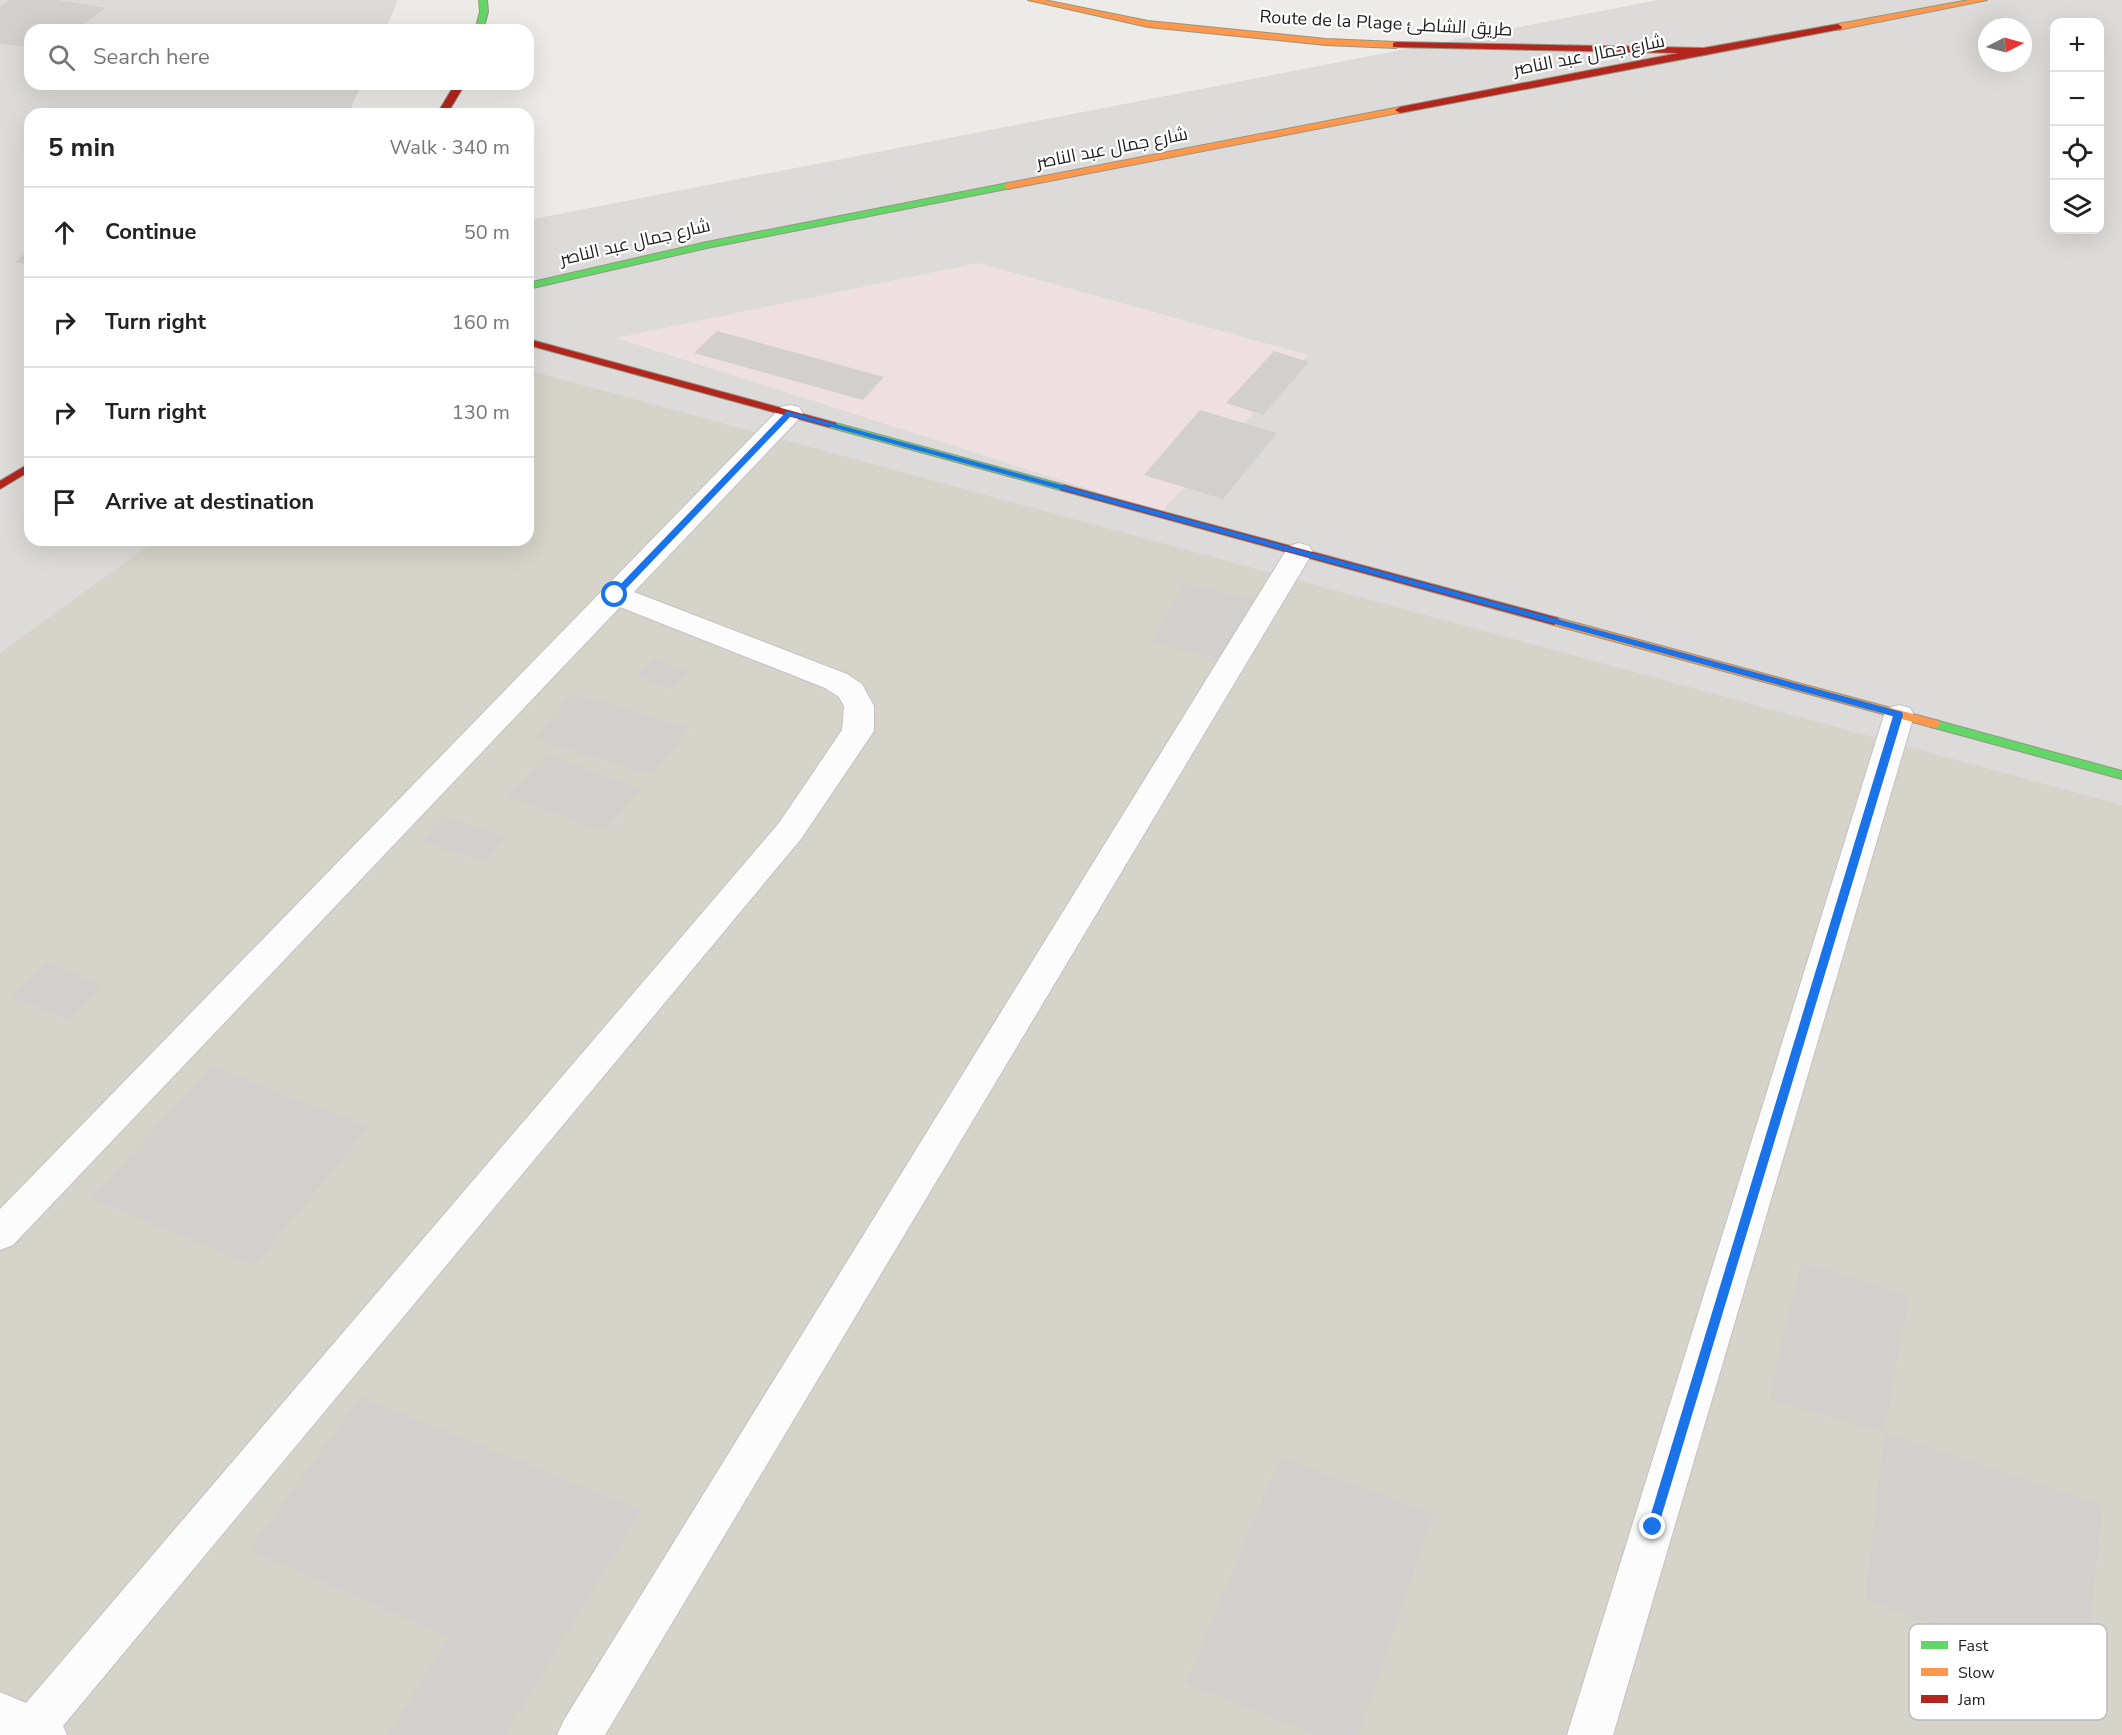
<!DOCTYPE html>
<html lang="en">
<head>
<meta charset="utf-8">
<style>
  body { margin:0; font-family:"Nunito Sans",Cairo,sans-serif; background:#f6f6f6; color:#222 }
  .controls { position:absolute; right:18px; top:18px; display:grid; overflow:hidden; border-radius:12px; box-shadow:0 6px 24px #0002 }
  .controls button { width:54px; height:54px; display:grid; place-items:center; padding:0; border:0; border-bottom:2px solid #e0e0e0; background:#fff; color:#222; font:30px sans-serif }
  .compass { position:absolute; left:1978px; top:18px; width:54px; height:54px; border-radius:50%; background:#fff; box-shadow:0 6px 24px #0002; rotate:84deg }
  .stop { position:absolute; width:18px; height:18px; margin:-14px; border:4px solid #1a73e8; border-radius:50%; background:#fff }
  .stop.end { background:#1a73e8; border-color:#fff; box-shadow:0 2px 6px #0008 }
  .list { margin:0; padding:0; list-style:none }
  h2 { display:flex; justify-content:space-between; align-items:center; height:78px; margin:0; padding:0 24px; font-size:26px }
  h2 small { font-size:20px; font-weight:400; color:#767676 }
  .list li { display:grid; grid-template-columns:39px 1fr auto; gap:18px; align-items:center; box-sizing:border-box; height:90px; padding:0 24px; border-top:2px solid #e0e0e0 }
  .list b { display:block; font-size:22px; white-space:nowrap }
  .list em { font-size:20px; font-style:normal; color:#767676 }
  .icon { flex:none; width:33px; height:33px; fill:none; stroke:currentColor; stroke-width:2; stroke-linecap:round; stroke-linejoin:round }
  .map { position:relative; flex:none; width:2122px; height:1735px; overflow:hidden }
  .search { position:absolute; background:#fff; box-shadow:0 6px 24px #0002; left:24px; top:24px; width:510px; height:66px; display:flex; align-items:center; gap:15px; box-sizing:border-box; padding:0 21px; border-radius:18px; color:#767676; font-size:22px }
  .panel { position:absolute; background:#fff; box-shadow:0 6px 24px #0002; left:24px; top:108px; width:510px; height:438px; border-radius:18px }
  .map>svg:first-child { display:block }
</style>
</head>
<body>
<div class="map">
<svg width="2122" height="1735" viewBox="0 0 2122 1735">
  <rect width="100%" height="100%" fill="#edebe8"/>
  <!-- residential -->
  <path fill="#dcdbda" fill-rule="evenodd" d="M 0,0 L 398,0 L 385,30 L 30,30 L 30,84 L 362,84 L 348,114 L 30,114 L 30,540 L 528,540 L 528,220 L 1658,0 L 2122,0 L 2122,1735 L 0,1735 ZM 2054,22 L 2100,22 L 2100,230 L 2054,230 ZM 1987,27 L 2023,27 L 2023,63 L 1987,63 Z"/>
  <!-- commercial -->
  <path fill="#eee0e0" d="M 978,263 L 1308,355 L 1161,512 L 616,338 Z"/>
  <!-- construction -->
  <path fill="#d6d4ca" d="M 528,370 L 2122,805 L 2122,1735 L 0,1735 L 0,653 L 156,540 L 528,540 Z"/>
  <!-- building -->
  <path fill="#d2cfcd" d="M 10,0 L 56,0 L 105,8 L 76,30 L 30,30 L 30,47 L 0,44 L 0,6 Z
    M 30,248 L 30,265 L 15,262 Z
    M 717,331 L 884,377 L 863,400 L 694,353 Z
    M 1274,351 L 1309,362 L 1263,415 L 1226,403 Z
    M 1200,410 L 1277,433 L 1223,499 L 1144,475 Z
    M 1184,583 L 1258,600 L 1227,661 L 1151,642 Z
    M 654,658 L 689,673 L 672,690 L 636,675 Z
    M 572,693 L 690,728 L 652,775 L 533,739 Z
    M 546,754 L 642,789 L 604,832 L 507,796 Z
    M 443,816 L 507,836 L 486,862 L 421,842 Z
    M 47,962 L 104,986 L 69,1020 L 10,996 Z
    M 211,1066 L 369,1127 L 254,1266 L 91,1198 Z
    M 1801,1262 L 1909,1296 L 1884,1433 L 1769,1399 Z
    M 360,1397 L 641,1510 L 505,1735 L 387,1735 L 450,1637 L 249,1550 Z
    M 1884,1433 L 2103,1506 L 2084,1678 L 1865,1600 Z
    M 1280,1457 L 1434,1514 L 1358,1735 L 1316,1735 L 1186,1683 Z"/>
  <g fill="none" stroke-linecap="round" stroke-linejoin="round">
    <!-- street casing -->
    <g stroke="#c3c2c0" stroke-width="2">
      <path id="street" d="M 790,405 L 799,407 L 803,413 L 799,419 L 634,592 L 847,674 L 862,684 L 874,706 L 874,731 L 801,839 L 63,1726 L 67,1735 L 0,1735 L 0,1692 L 26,1703 L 779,823 L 842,730 L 844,706 L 839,697 L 825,688 L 620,607 L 13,1245 L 0,1250 L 0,1209 L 781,407 Z
        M 1299,543 L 1309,546 L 1313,552 L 605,1735 L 557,1735 L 564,1720 L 1285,552 L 1289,546 Z
        M 1899,705 L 1910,708 L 1914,715 L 1613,1735 L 1567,1735 L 1884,715 L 1888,708 Z"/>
    </g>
    <!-- fast casing -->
    <g stroke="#979581" stroke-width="2">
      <path id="fast" d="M 479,0 L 487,0 L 488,12 L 483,30 L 475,30 L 480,12 Z
        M 1008,183 L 1011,184 L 1011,188 L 707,248 L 528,289 L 528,283 L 707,242 Z
        M 832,422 L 1068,486 L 1070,488 L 1064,491 L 1060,490 L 828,427 L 828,423 Z
        M 1935,720 L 2122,771 L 2122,779 L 1931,727 L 1929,724 L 1931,721 Z"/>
    </g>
    <!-- slow casing -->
    <g stroke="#979581" stroke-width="2">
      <path id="slow" d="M 1028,0 L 1044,0 L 1148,21 L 1326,39 L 1396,42 L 1400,45 L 1396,48 L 1326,45 L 1148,27 Z
        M 1969,0 L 1987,0 L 1838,30 L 1834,27 L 1838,24 Z
        M 1400,107 L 1403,108 L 1403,112 L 1008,189 L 1003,186 L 1008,183 Z
        M 1554,617 L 1939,721 L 1941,724 L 1935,728 L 1550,624 L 1548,621 Z"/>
    </g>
    <!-- jam casing -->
    <g stroke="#979581" stroke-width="2">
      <path id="jam" d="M 1838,24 L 1842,27 L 1841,29 L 1400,113 L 1395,110 L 1400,107 L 1679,53 L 1393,47 L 1393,43 L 1396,42 L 1704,48 Z
        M 455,84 L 465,84 L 447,114 L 437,114 Z
        M 528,339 L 836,423 L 837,425 L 836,427 L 828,427 L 528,345 Z
        M 30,463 L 30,471 L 0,489 L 0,481 Z
        M 1064,485 L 1558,618 L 1560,621 L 1554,625 L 1060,490 L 1060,486 Z"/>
    </g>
    <!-- street -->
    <use href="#street" fill="#fcfcfc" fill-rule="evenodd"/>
    <!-- fast -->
    <use href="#fast" fill="#63d668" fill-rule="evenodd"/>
    <!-- slow -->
    <use href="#slow" fill="#ff974d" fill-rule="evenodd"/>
    <!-- jam -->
    <use href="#jam" fill="#b3261e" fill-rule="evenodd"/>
  </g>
  <!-- route -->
  <path fill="#1a73e8" d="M 787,411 L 1902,712 L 1903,715 L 1657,1531 L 1649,1531 L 1647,1527 L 1893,716 L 791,416 L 618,597 L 612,597 L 612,593 Z"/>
  <g text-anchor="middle" stroke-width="4.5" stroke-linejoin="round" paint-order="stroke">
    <!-- far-street labels -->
    <g font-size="18" fill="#1f1f1f" stroke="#fff">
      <text transform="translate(1386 23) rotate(3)" y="6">Route de la Plage طريق الشاطئ</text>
      <text transform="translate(1589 55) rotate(-11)" y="6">شارع جمال عبد الناصر</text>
      <text transform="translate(1112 148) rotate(-11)" y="6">شارع جمال عبد الناصر</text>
      <text transform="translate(635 242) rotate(-13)" y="6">شارع جمال عبد الناصر</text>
    </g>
  </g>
  <!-- legend -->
  <rect x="1909" y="1624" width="198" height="96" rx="9" fill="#fff" stroke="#bcbcbc" stroke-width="1.5"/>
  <rect x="1921" y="1641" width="27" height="8" fill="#63d668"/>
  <rect x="1921" y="1668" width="27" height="8" fill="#ff974d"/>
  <rect x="1921" y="1695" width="27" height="8" fill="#b3261e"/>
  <g font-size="16" fill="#1f1f1f">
    <text x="1958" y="1651">Fast</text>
    <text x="1958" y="1678">Slow</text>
    <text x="1958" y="1705">Jam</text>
  </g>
</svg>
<div class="controls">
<button>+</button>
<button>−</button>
<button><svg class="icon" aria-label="locate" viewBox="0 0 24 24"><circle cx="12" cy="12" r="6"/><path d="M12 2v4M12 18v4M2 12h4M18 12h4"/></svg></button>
<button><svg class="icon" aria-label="layers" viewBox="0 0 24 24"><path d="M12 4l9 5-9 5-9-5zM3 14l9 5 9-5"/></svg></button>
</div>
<svg class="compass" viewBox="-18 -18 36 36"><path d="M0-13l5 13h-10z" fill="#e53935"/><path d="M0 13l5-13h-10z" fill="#767676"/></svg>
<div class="stop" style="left:615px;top:595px"></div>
<div class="stop end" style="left:1653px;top:1527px"></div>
<div class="search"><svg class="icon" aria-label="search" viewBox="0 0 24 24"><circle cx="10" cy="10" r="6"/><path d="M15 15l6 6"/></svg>Search here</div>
<section class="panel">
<h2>5 min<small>Walk · 340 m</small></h2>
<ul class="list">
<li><svg class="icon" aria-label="ahead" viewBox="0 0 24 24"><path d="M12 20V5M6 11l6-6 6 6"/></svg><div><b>Continue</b></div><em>50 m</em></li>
<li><svg class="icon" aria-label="right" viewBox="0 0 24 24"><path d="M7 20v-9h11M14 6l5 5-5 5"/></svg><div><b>Turn right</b></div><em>160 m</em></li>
<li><svg class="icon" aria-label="right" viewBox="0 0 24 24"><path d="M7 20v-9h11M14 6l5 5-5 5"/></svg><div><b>Turn right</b></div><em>130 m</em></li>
<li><svg class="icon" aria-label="arrive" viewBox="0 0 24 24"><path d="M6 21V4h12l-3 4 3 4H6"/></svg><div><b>Arrive at destination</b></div></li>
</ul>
</section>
</div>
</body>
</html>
